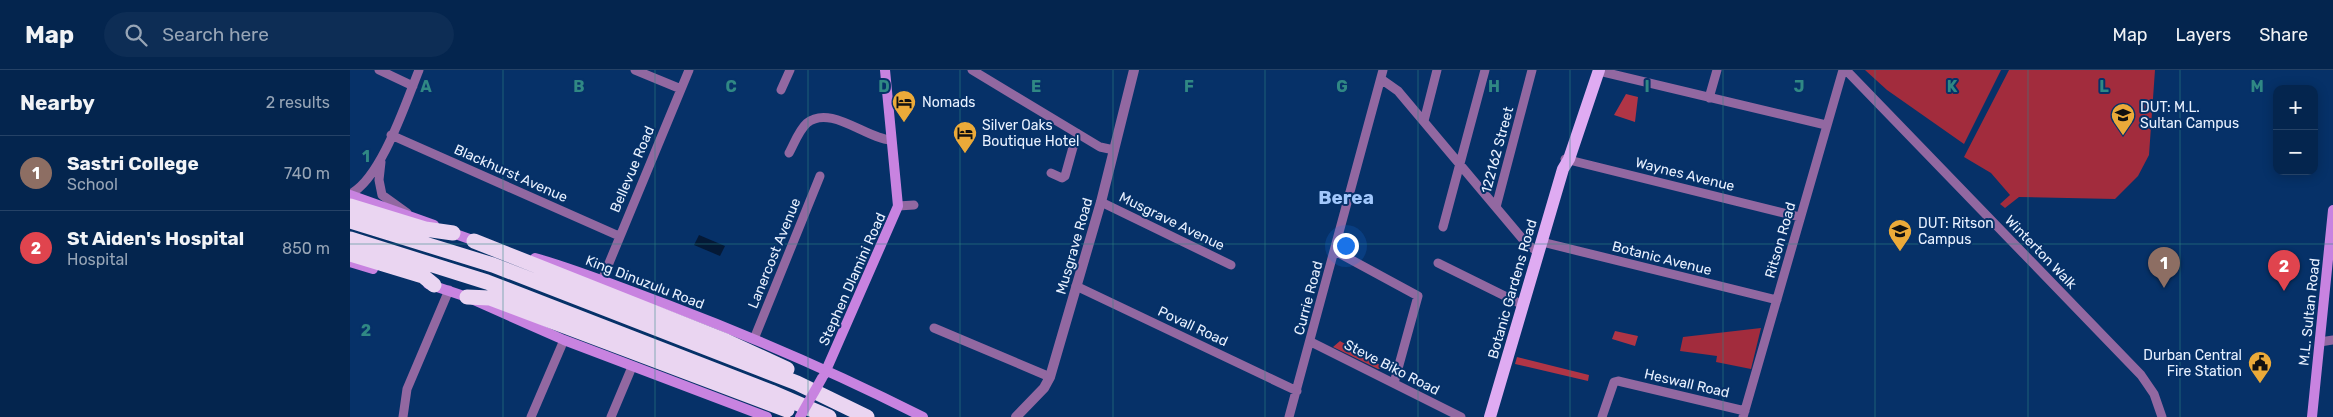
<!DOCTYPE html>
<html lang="en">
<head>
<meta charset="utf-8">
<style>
  body { margin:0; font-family:Rubik,sans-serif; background:#0d2d55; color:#f1f3f6 }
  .controls { position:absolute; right:15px; top:15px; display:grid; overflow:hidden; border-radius:10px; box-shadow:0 2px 12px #0003 }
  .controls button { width:45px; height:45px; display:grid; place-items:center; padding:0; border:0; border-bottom:1px solid #254266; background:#04254e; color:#f1f3f6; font:25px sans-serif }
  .you { position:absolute; left:995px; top:175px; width:18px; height:18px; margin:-12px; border:4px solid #fff; border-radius:50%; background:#1a73e8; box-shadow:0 0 0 8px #1a73e833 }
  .badge { display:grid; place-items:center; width:32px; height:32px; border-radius:50%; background:#bca0f2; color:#fff; font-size:16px; font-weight:700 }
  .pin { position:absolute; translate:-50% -41px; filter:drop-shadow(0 1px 2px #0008) }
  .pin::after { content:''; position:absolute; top:26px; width:18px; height:15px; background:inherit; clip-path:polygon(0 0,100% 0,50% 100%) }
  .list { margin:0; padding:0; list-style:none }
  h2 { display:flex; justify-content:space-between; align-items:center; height:65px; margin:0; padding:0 20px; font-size:21px }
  h2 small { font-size:16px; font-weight:400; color:#97a5b6 }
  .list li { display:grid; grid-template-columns:32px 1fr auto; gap:15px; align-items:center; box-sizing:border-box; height:75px; padding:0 20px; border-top:1px solid #254266 }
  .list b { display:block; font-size:19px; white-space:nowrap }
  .list p { margin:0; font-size:16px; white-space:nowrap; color:#97a5b6 }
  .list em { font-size:16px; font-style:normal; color:#97a5b6 }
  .icon { flex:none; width:28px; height:28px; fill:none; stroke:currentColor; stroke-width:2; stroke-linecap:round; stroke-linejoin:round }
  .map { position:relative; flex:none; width:1983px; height:347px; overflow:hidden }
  header { display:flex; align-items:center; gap:30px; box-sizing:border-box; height:70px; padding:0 25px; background:#04254e; border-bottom:1px solid #254266 }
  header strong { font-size:24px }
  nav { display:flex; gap:28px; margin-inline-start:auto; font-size:18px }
  .search { width:350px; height:45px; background:#0d2d55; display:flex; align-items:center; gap:12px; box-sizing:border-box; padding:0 18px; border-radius:28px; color:#97a5b6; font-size:19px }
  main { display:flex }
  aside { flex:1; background:#04254e }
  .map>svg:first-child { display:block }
</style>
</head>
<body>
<header>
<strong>Map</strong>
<div class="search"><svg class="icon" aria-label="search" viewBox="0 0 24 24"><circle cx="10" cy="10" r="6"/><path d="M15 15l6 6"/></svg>Search here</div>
<nav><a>Map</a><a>Layers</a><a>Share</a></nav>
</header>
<main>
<aside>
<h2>Nearby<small>2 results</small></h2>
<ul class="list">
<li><span class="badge" style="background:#8d6e63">1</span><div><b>Sastri College</b><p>School</p></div><em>740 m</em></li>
<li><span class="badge" style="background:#e0444e">2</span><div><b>St Aiden's Hospital</b><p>Hospital</p></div><em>850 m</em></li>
</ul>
</aside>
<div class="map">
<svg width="1983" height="347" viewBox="0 0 1983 347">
  <rect width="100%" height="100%" fill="#063168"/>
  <!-- green -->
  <path fill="#a22c3d" d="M 1515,0 L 1651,0 L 1614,74 L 1537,20 Z
    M 1659,0 L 1805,0 L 1799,85 L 1788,106 L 1765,129 L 1669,127 L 1655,138 L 1650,134 L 1660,125 L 1641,103 L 1614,87 Z
    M 1411,258 L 1401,299 L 1366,292 L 1367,286 L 1330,281 L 1333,267 Z"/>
  <!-- forest -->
  <path fill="#b03546" d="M 1276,24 L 1288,27 L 1285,52 L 1264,45 Z
    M 1265,261 L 1288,266 L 1285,276 L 1262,269 Z
    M 990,271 L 1035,298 L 1028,299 L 983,277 Z
    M 1167,287 L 1239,305 L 1238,311 L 1165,294 Z"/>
  <!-- water -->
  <path fill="#041936" d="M 349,165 L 375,176 L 370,186 L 344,175 Z"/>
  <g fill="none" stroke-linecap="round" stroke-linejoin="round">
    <!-- minor -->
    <path stroke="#9268a1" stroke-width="9" d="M 29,0 L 63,16
      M 285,0 L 331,19
      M 622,0 L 750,77 L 764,80
      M 1496,0 L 1791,305 L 1804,324 L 1812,347
      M 1249,1 L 1476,55
      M 1031,9 L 1048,21 L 1176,173 L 1189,183
      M 431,20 L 440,0
      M 1359,28 L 1367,0
      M 1074,51 L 1087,0
      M 41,65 L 269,166
      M 439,83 C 444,74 449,60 457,53 C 480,34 517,69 541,70
      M 1215,89 L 1450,147
      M 31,92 L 29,110 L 32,125 L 57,143
      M 701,103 L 712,108 L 715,106 L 727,63
      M 0,124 C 31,109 56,32 69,0
      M 751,132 L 881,195
      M 548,136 L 564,135
      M 1146,137 L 1182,0
      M 1093,157 L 1135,0
      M 1192,172 L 1427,230
      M 985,181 L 1068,226 L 1044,313
      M 1088,193 L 1173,235
      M 252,210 L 339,0
      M 726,216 L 947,321
      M 584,258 L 700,307
      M 404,269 L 470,106
      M 961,272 L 1111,347
      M 1970,272 L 1983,270
      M 53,347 L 57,319 L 99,220
      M 181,347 L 214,270
      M 261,347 L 282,297
      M 939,347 L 1033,0
      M 1252,347 L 1264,312 L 1268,311 L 1395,341
      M 1393,347 L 1493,0"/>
    <!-- tertiary -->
    <path stroke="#9268a1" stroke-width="10" d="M 666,347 L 694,318 L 700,307 L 751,132 L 784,0"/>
    <!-- secondary -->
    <path stroke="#c883e0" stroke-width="10" d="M 0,125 L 84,155
      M 97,161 L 128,172
      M 185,188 C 231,201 274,219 318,235 C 405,268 490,305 573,347
      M 0,192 L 23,199
      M 78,214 L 117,227 L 214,270 L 417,347
      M 474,305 L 548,136 L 535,0
      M 1962,347 L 1983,140"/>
    <!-- primary -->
    <path stroke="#dfabf2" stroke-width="12" d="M 1140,347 L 1213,99 L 1219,89 L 1249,0"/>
    <!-- motorway -->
    <path stroke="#ead5f1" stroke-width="15" d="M 0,136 L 75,159 L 103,163
      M 0,151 L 143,195 L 447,313 L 517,347
      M 0,169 L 137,212 L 421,322 L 479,347
      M 124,171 L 376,271 L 437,299
      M 0,184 L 73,206 L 84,215
      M 117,227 L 140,228 L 437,340"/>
    <!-- secondary-bridge -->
    <path stroke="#c883e0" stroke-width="10" d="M 450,347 L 472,308"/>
  </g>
  <!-- grid -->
  <path fill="none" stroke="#308884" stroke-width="1" stroke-opacity="0.55" d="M 153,0 L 153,347M 305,0 L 305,347M 458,0 L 458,347M 610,0 L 610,347M 763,0 L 763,347M 915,0 L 915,347M 1068,0 L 1068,347M 1220,0 L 1220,347M 1373,0 L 1373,347M 1525,0 L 1525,347M 1678,0 L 1678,347M 1830,0 L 1830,347M 0,174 L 1983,174"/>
  <!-- icons -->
  <defs>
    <g id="hotel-pin" transform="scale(1.25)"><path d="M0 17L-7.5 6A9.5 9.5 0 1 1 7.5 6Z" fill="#ebaa39" stroke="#063168"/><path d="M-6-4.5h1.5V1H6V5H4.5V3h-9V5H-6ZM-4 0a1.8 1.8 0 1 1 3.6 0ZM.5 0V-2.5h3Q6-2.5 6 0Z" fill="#111"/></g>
    <g id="university-pin" transform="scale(1.25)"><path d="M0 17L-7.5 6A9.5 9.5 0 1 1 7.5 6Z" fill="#ebaa39" stroke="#063168"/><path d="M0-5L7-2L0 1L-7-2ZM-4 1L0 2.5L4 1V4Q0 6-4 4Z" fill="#111"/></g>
    <g id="civic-pin" transform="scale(1.25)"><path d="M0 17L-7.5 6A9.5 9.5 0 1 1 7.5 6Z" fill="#ebaa39" stroke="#063168"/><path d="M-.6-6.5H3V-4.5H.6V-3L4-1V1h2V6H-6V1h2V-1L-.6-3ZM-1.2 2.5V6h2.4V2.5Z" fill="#111"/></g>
  </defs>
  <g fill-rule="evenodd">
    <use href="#hotel-pin" x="554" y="32"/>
    <use href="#university-pin" x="1773" y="45"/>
    <use href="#hotel-pin" x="615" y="63"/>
    <use href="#university-pin" x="1550" y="161"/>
    <use href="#civic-pin" x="1910" y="293"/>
  </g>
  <g text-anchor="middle" stroke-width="4" stroke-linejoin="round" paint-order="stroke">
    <!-- poi labels -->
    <g font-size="14" fill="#e8f1ff" stroke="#063168" text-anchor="start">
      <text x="572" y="37">Nomads</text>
      <text x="1790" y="42">DUT: M.L.<tspan x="1790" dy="16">Sultan Campus</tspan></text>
      <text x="632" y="60">Silver Oaks<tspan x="632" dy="16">Boutique Hotel</tspan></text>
      <text x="1568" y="158">DUT: Ritson<tspan x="1568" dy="16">Campus</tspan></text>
      <text x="1892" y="290" text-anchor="end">Durban Central<tspan x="1892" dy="16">Fire Station</tspan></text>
    </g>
    <!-- street labels -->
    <g font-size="14" fill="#e8f1ff" stroke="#063168">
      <text transform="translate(1147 80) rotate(-75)" y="5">122162 Street</text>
      <text transform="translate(282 99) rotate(-67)" y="5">Bellevue Road</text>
      <text transform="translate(161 103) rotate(24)" y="5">Blackhurst Avenue</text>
      <text transform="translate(1335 104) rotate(14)" y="5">Waynes Avenue</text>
      <text transform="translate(822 151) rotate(26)" y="5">Musgrave Avenue</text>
      <text transform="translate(1430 170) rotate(-74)" y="5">Ritson Road</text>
      <text transform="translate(724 176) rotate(-74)" y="5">Musgrave Road</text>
      <text transform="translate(1691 182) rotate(46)" y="5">Winterton Walk</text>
      <text transform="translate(424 183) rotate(-68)" y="5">Lanercost Avenue</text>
      <text transform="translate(1312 188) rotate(14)" y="5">Botanic Avenue</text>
      <text transform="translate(502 209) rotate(-66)" y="5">Stephen Dlamini Road</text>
      <text transform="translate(295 212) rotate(21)" y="5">King Dinuzulu Road</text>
      <text transform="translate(1162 219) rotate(-74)" y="5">Botanic Gardens Road</text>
      <text transform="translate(958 228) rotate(-75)" y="5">Currie Road</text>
      <text transform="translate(1959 242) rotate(-84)" y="5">M.L. Sultan Road</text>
      <text transform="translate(843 256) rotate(25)" y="5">Povall Road</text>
      <text transform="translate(1042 297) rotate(27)" y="5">Steve Biko Road</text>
      <text transform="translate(1337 313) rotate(13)" y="5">Heswall Road</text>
    </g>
    <!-- district labels -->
    <g font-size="19" font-weight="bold" fill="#a2c8fc" stroke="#063168">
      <text x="996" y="134">Berea</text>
    </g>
  </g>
  <g font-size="16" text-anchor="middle" font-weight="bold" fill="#308884" stroke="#063168" stroke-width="4" stroke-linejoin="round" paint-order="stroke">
    <text x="76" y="22">A</text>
    <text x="229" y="22">B</text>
    <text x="381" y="22">C</text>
    <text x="534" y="22">D</text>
    <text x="686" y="22">E</text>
    <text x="839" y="22">F</text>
    <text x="992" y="22">G</text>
    <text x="1144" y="22">H</text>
    <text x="1297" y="22">I</text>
    <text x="1449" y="22">J</text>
    <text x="1602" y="22">K</text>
    <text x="1754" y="22">L</text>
    <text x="1907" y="22">M</text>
    <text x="16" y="92">1</text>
    <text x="16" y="266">2</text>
  </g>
</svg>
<div class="controls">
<button>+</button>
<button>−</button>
</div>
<div class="you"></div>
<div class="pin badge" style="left:1814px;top:218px;background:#8d6e63">1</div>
<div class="pin badge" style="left:1934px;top:221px;background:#e0444e">2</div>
</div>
</main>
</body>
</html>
